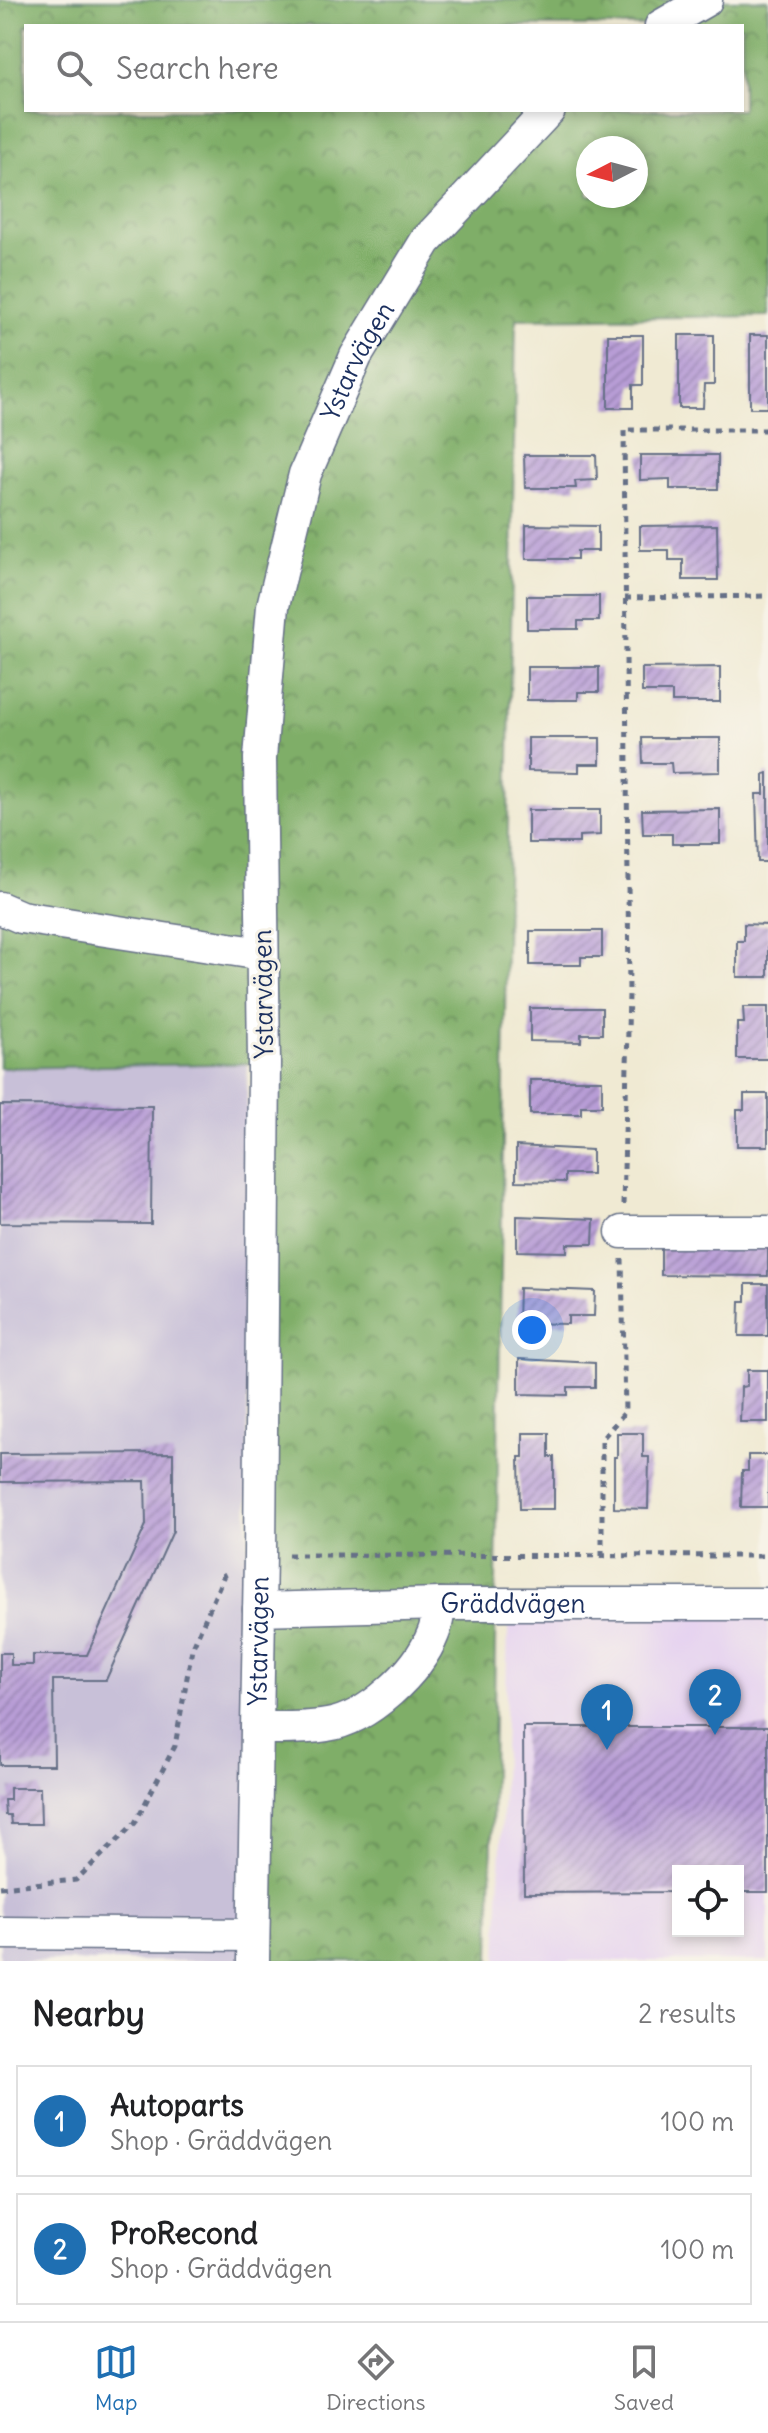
<!DOCTYPE html>
<html lang="en">
<head>
<meta charset="utf-8">
<style>
  body { margin:0; font-family:Delius,sans-serif; background:#f2f2f2; color:#202124 }
  .controls { position:absolute; right:24px; bottom:24px; display:grid; overflow:hidden; border-radius:0px; box-shadow:0 4px 12px #0003 }
  .controls button { width:72px; height:72px; display:grid; place-items:center; padding:0; border:0; border-bottom:2px solid #e0e0e0; background:#fff; color:#202124; font:40px sans-serif }
  .compass { position:absolute; left:576px; top:136px; width:72px; height:72px; border-radius:50%; background:#fff; box-shadow:0 4px 12px #0003; rotate:264deg }
  .you { position:absolute; left:532px; top:1330px; width:28px; height:28px; margin:-20px; border:6px solid #fff; border-radius:50%; background:#1a73e8; box-shadow:0 0 0 12px #1a73e833 }
  .badge { display:grid; place-items:center; width:52px; height:52px; border-radius:50%; background:#1f6fb2; color:#fff; font-size:26px; font-weight:700 }
  .pin { position:absolute; translate:-50% -66px; filter:drop-shadow(0 2px 4px #0008) }
  .pin::after { content:''; position:absolute; top:42px; width:28px; height:24px; background:inherit; clip-path:polygon(0 0,100% 0,50% 100%) }
  .list { margin:0; padding:0; list-style:none }
  h2 { display:flex; justify-content:space-between; align-items:center; height:104px; margin:0; padding:0 32px; font-size:34px }
  h2 small { font-size:26px; font-weight:400; color:#757577 }
  .list li { display:grid; grid-template-columns:52px 1fr auto; gap:24px; align-items:center; box-sizing:border-box; height:112px; margin:0 16px 16px; padding:0 16px; border:2px solid #e0e0e0; border-radius:0px }
  .list b { display:block; font-size:30px; white-space:nowrap }
  .list p { margin:0; font-size:26px; white-space:nowrap; color:#757577 }
  .list em { font-size:26px; font-style:normal; color:#757577 }
  .icon { flex:none; width:44px; height:44px; fill:none; stroke:currentColor; stroke-width:2; stroke-linecap:round; stroke-linejoin:round }
  .map { position:relative; flex:none; width:768px; height:1961px; overflow:hidden }
  .search { position:absolute; background:#fff; box-shadow:0 4px 12px #0003; left:24px; right:24px; top:24px; height:88px; display:flex; align-items:center; gap:20px; box-sizing:border-box; padding:0 28px; border-radius:0px; color:#757577; font-size:30px }
  .sheet { height:360px; background:#fff }
  nav { display:flex; justify-content:space-around; align-items:center; box-sizing:border-box; height:112px; border-top:2px solid #e0e0e0; background:#fff; font-size:22px; color:#757577 }
  nav a { display:grid; justify-items:center; gap:4px }
  nav .on { color:#1f6fb2 }
  .map>svg:first-child { display:block }
</style>
</head>
<body>
<div class="map">
<svg width="768" height="1961" viewBox="0 0 768 1961">
  <defs>
    <pattern id="forest-crowns" width="20" height="18" patternUnits="userSpaceOnUse" patternTransform="scale(2)"><rect width="20" height="18" fill="#7fae68"/><path d="M2 6a3 3 0 1 1 6 0M12 15a3 3 0 1 1 6 0" fill="none" stroke="#678e59"/></pattern>
    <pattern id="building-hatch" width="6" height="6" patternUnits="userSpaceOnUse" patternTransform="scale(2)"><rect width="6" height="6" fill="#b89dd6"/><path d="M-1 1l2-2M0 6l6-6M5 7l2-2" fill="none" stroke="#9580b1"/></pattern>
  </defs>
  <rect width="100%" height="100%" fill="#f7f3e8"/>
  <filter id="ink" filterUnits="userSpaceOnUse"><feTurbulence type="fractalNoise" baseFrequency=".0125" numOctaves="2"/><feDisplacementMap in="SourceGraphic" scale="16" xChannelSelector="R" yChannelSelector="G"/><feConvolveMatrix kernelMatrix="1 2 1 2 8 2 1 2 1" color-interpolation-filters="sRGB"/></filter>
  <filter id="wash" filterUnits="userSpaceOnUse"><feTurbulence type="fractalNoise" baseFrequency=".006" numOctaves="4" result="noise"/><feDisplacementMap in="SourceGraphic" scale="32" xChannelSelector="R" yChannelSelector="G"/><feGaussianBlur stdDeviation="1.8" result="paint"/><feColorMatrix in="noise" values="0 0 0 0 0 0 0 0 0 0 0 0 0 0 0 0 0 1.4 0 .05"/><feComposite in="paint" operator="in"/></filter>
  <g filter="url(#wash)">
    <rect width="100%" height="100%" fill="#f0ead3"/>
    <!-- built -->
    <path fill="#e6d3f0" fill-rule="evenodd" d="M 509,1604 L 768,1604 L 768,1961 L 497,1961 ZM 678,1871 L 738,1871 L 738,1931 L 678,1931 Z"/>
    <!-- industrial -->
    <path fill="#c8c0d8" d="M 247,1063 L 248,1961 L 0,1961 L 0,1068 Z"/>
    <!-- forest -->
    <path fill="url(#forest-crowns)" stroke="#4d6e63" stroke-width="2" fill-rule="evenodd" d="M 0,0 L 768,0 L 768,316 L 516,319 L 490,1961 L 254,1961 L 264,1063 L 0,1068 ZM 26,26 L 742,26 L 742,110 L 26,110 ZM 588,148 L 636,148 L 636,196 L 588,196 Z"/>
    <g id="blocks">
      <!-- building -->
      <path fill="url(#building-hatch)" d="M 608,335 L 643,335 L 643,385 L 633,385 L 633,408 L 608,408 Z
        M 679,335 L 714,335 L 714,385 L 704,385 L 703,408 L 679,408 Z
        M 750,335 L 768,335 L 768,408 L 750,408 Z
        M 524,455 L 596,455 L 597,480 L 575,481 L 576,488 L 525,488 Z
        M 640,455 L 718,455 L 718,489 L 670,489 L 670,479 L 640,480 Z
        M 526,525 L 598,526 L 598,551 L 577,551 L 577,559 L 526,559 Z
        M 717,525 L 718,580 L 683,580 L 683,560 L 669,560 L 669,550 L 640,550 L 640,526 Z
        M 527,596 L 599,596 L 599,621 L 578,621 L 578,629 L 527,629 Z
        M 527,667 L 599,667 L 599,692 L 578,692 L 578,700 L 527,700 Z
        M 720,667 L 720,702 L 672,702 L 672,692 L 642,692 L 642,668 Z
        M 528,738 L 600,738 L 600,764 L 579,764 L 579,772 L 528,771 Z
        M 642,738 L 720,738 L 720,772 L 672,773 L 671,763 L 643,763 Z
        M 768,773 L 768,862 L 758,862 L 756,794 L 764,794 L 764,774 Z
        M 720,809 L 720,844 L 672,844 L 672,834 L 643,834 L 642,810 Z
        M 528,810 L 600,810 L 600,835 L 579,836 L 579,843 L 528,843 Z
        M 744,924 L 768,925 L 768,977 L 737,977 L 737,941 L 744,941 Z
        M 530,931 L 602,931 L 602,957 L 581,957 L 581,965 L 530,965 Z
        M 743,1007 L 768,1007 L 768,1059 L 737,1059 L 737,1023 L 744,1023 Z
        M 530,1008 L 602,1008 L 602,1034 L 581,1034 L 581,1042 L 530,1041 Z
        M 530,1080 L 602,1080 L 602,1106 L 581,1106 L 581,1114 L 530,1114 Z
        M 744,1094 L 768,1094 L 768,1146 L 737,1146 L 737,1110 L 744,1110 Z
        M 0,1105 L 152,1106 L 151,1224 L 0,1223 Z
        M 516,1146 L 592,1150 L 592,1174 L 565,1174 L 565,1182 L 516,1181 Z
        M 517,1216 L 594,1219 L 593,1244 L 567,1244 L 567,1252 L 517,1251 Z
        M 661,1241 L 768,1242 L 768,1276 L 661,1275 Z
        M 746,1284 L 768,1284 L 768,1336 L 739,1336 L 740,1301 L 746,1301 Z
        M 519,1288 L 595,1291 L 594,1316 L 568,1316 L 568,1324 L 518,1323 Z
        M 519,1359 L 595,1363 L 595,1387 L 568,1387 L 568,1395 L 519,1394 Z
        M 747,1370 L 768,1370 L 768,1422 L 740,1422 L 741,1387 L 747,1386 Z
        M 523,1433 L 549,1433 L 549,1457 L 554,1457 L 554,1509 L 520,1509 L 519,1457 L 523,1457 Z
        M 617,1433 L 643,1433 L 643,1457 L 649,1457 L 648,1509 L 614,1508 L 614,1457 L 617,1457 Z
        M 173,1453 L 173,1531 L 106,1680 L 53,1680 L 54,1765 L 0,1765 L 0,1653 L 11,1653 L 11,1665 L 33,1665 L 33,1655 L 87,1655 L 146,1525 L 145,1481 L 0,1482 L 0,1454 Z
        M 748,1455 L 768,1455 L 768,1507 L 741,1507 L 742,1471 L 748,1471 Z
        M 523,1727 L 768,1727 L 768,1892 L 738,1892 L 738,1871 L 678,1871 L 678,1892 L 524,1893 Z
        M 10,1788 L 40,1788 L 41,1824 L 11,1824 L 10,1815 L 5,1815 L 4,1800 L 10,1800 Z"/>
    </g>
  </g>
  <g filter="url(#ink)">
    <use href="#blocks" fill-opacity="0" stroke="#667087" stroke-width="2"/>
    <g fill="none" stroke-linecap="round" stroke-linejoin="round">
      <!-- minor casing -->
      <g stroke="#667087" stroke-width="35">
        <g id="minor">
          <path d="M 661,26 L 706,0"/>
          <path d="M 0,908 L 21,917 L 262,954"/>
          <path d="M 622,1232 L 768,1232"/>
          <path id="s1" d="M 259,1609 L 440,1604 L 768,1604"/>
          <path d="M 257,1728 C 280,1728 304,1729 327,1725 C 368,1719 418,1672 433,1634 C 437,1625 438,1614 440,1604"/>
          <path d="M 0,1933 L 253,1935"/>
          <path id="s2" d="M 253,1961 L 260,1555 L 264,1062 L 260,758 L 273,606 L 305,474 L 356,356 L 426,241 L 549,110"/>
        </g>
      </g>
      <!-- path -->
      <path stroke="#667087" stroke-width="5" stroke-dasharray="6 6" stroke-linecap="butt" d="M 625,598 L 768,596
        M 623,1205 L 629,995 L 624,430 L 768,430
        M 288,1555 L 768,1556
        M 602,1556 L 602,1439 L 625,1412 L 622,1259
        M 0,1887 L 76,1880 L 135,1823 L 175,1746 L 192,1649 L 224,1575 L 230,1572"/>
      <!-- minor -->
      <use href="#minor" stroke="#fff" stroke-width="32"/>
    </g>
  </g>
  <g text-anchor="middle" stroke-width="6" stroke-linejoin="round" paint-order="stroke">
    <!-- street labels -->
    <g font-size="26" fill="#1b2f5e" stroke="#f7f3e8">
      <text dy="9" stroke="none"><textPath href="#s2" startOffset="1616">Ystarvägen</textPath></text>
      <text transform="translate(263 994) rotate(-91)" y="9">Ystarvägen</text>
      <text dy="9" stroke="none"><textPath href="#s1" startOffset="254">Gräddvägen</textPath></text>
      <text dy="9" stroke="none"><textPath href="#s2" startOffset="320">Ystarvägen</textPath></text>
    </g>
  </g>
</svg>
<div class="controls">
<button><svg class="icon" aria-label="locate" viewBox="0 0 24 24"><circle cx="12" cy="12" r="6"/><path d="M12 2v4M12 18v4M2 12h4M18 12h4"/></svg></button>
</div>
<svg class="compass" viewBox="-18 -18 36 36"><path d="M0-13l5 13h-10z" fill="#e53935"/><path d="M0 13l5-13h-10z" fill="#757577"/></svg>
<div class="you"></div>
<div class="pin badge" style="left:607px;top:1750px">1</div>
<div class="pin badge" style="left:715px;top:1735px">2</div>
<div class="search"><svg class="icon" aria-label="search" viewBox="0 0 24 24"><circle cx="10" cy="10" r="6"/><path d="M15 15l6 6"/></svg>Search here</div>
</div>
<section class="sheet">
<h2>Nearby<small>2 results</small></h2>
<ul class="list">
<li><span class="badge">1</span><div><b>Autoparts</b><p>Shop · Gräddvägen</p></div><em>100 m</em></li>
<li><span class="badge">2</span><div><b>ProRecond</b><p>Shop · Gräddvägen</p></div><em>100 m</em></li>
</ul>
</section>
<nav>
<a class="on"><svg class="icon" aria-label="map" viewBox="0 0 24 24"><path d="M3 6l6-2 6 2 6-2v14l-6 2-6-2-6 2zM9 4v14M15 6v14"/></svg>Map</a>
<a><svg class="icon" aria-label="directions" viewBox="0 0 24 24"><path d="M12 3l9 9-9 9-9-9zM9 14v-3h6M13 9l2 2-2 2"/></svg>Directions</a>
<a><svg class="icon" aria-label="saved" viewBox="0 0 24 24"><path d="M7 4h10v16l-5-4-5 4z"/></svg>Saved</a>
</nav>
</body>
</html>
